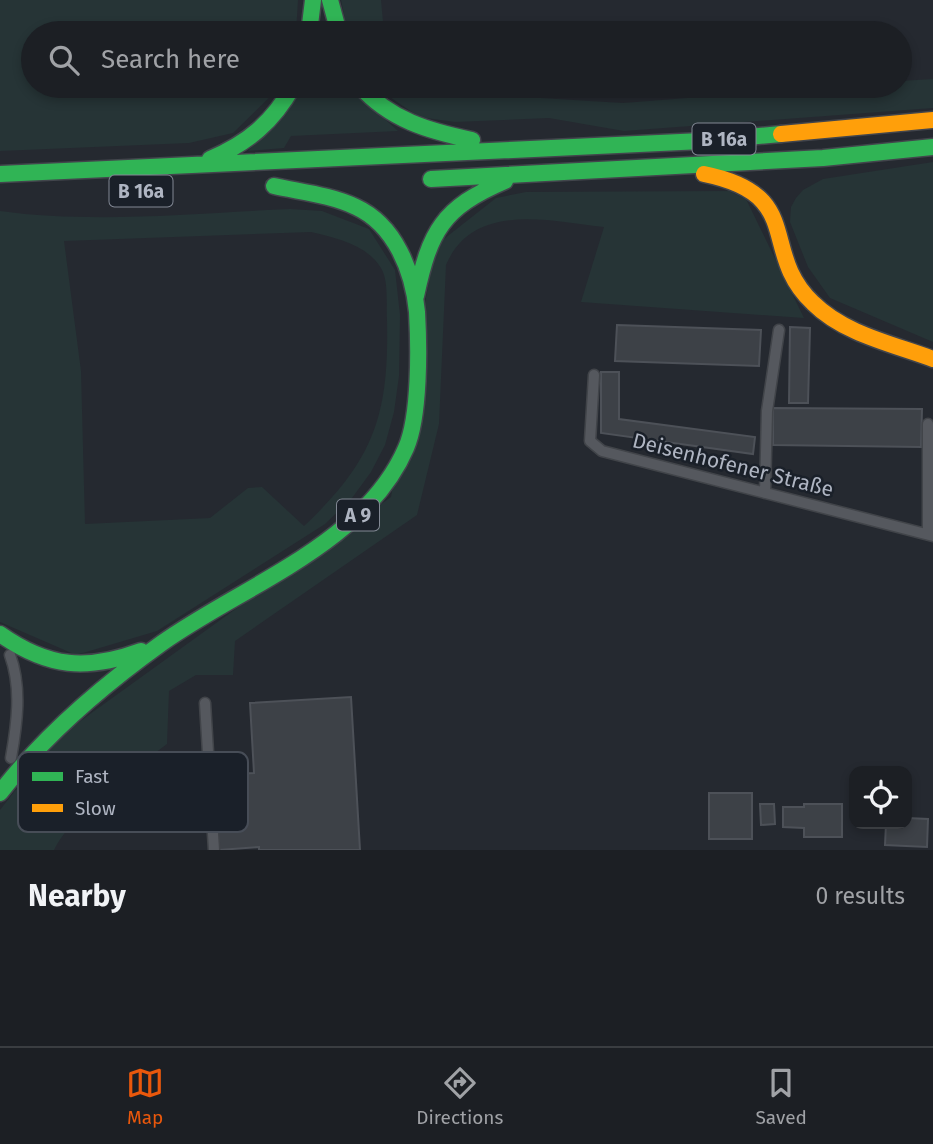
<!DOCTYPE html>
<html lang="en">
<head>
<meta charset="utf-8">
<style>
  body { margin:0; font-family:"Fira Sans",sans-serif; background:#292c31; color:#f1f3f6 }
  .controls { position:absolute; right:21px; bottom:21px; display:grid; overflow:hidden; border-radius:14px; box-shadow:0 4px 10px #0003 }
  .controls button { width:63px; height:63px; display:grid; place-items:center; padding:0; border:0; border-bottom:2px solid #3a3d41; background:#1c1f24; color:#f1f3f6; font:35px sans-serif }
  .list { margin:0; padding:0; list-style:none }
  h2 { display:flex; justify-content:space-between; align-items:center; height:91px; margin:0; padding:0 28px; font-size:30px }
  h2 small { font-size:23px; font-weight:400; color:#a0a2a6 }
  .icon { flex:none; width:38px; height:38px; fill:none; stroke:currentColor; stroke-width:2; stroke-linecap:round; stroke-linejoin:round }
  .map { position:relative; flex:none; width:933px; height:850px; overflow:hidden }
  .search { position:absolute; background:#1c1f24; box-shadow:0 4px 10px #0003; left:21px; right:21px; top:21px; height:77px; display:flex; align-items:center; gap:18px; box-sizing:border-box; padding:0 24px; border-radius:38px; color:#a0a2a6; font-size:26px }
  .sheet { height:196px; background:#1c1f24 }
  nav { display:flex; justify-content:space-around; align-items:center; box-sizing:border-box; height:98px; border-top:2px solid #3a3d41; background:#1c1f24; font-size:19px; color:#a0a2a6 }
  nav a { display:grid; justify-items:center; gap:4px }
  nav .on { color:#ea580c }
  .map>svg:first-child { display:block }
</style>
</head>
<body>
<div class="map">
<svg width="933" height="850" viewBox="0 0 933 850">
  <rect width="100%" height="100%" fill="#252930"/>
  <!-- green -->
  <path fill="#263436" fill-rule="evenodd" d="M 0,0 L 298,0 L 296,33 L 33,33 L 33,86 L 281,86 L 233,133 L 189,143 L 0,151 Z
    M 341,0 L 381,0 L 384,33 L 348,33 Z
    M 933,79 L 933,108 L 624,131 L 549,118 L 455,122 L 419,117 L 374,86 L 422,86 L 429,91 L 623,103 L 843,86 L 900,86 L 900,81 Z
    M 304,86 L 348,86 L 398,131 L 291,136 L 284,148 L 248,151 Z
    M 933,162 L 933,342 L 830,298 L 808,267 L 790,222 L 791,207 L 796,198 L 803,190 L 823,179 Z
    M 729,191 L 746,199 L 804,318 L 581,302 L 604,227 C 549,221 473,201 446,265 L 439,424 L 417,515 L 235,641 L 233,675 L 196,675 L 169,691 L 167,744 C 133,770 73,812 54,850 L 0,850 L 0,810 L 54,740 L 391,497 L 435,246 L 496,198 L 526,192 Z
    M 290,209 L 322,211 L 369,229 L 395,270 L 400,315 L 399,376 L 394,412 L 385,445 L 371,472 L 352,498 L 325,524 L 157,631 L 76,655 L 0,622 L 0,211 C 95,224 195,213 290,209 ZM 311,232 C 336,238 366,244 381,268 C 389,281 386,305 387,321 C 389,415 374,460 304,526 L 262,487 L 248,488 L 210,518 L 85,524 L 81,371 L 64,241 Z"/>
  <!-- building -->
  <path fill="#3d4147" stroke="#4d5158" stroke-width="2" d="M 617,325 L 761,330 L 759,366 L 615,361 Z
    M 790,327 L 810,328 L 808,403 L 789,403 Z
    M 601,372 L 619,372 L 619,419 L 755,437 L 753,454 L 601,433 Z
    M 773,408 L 922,409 L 921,447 L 773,445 Z
    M 351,697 L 360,850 L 259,850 L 259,847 L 219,850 L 214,775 L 254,773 L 250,703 Z
    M 709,793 L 752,793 L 752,839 L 709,839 Z
    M 760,804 L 774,804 L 775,824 L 761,825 Z
    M 804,804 L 842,804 L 842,837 L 804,837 L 804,828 L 783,827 L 783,807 L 804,807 Z
    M 907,818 L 928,819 L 927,847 L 885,845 L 886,824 L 907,824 Z"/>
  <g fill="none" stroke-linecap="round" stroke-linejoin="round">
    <!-- lane casing -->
    <g stroke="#414449" stroke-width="13">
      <path id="lane" d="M 594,375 L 590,441 L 602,451 L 933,536
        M 765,493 L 767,411 L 779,330
        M 928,534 L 928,424
        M 10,655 C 22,688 17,724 11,758
        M 205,703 L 214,850"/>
    </g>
    <!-- fast casing -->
    <g stroke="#42454c" stroke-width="19">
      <path id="fast" d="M 330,0 L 339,33
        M 309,33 L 313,0
        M 360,86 C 390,120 429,131 472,140
        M 210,159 C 248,143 273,122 293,86
        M 0,174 L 702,141 L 781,134
        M 431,179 L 823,158 L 933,147
        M 416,296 C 430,231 442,208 505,181
        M 0,634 C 48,668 87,671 141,651
        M 0,793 C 45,734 102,686 162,643 C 242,586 365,544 406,448 C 420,416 419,347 417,312 C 413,271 395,225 356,207 C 331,195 301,192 274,186"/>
    </g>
    <!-- slow casing -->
    <g stroke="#42454c" stroke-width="19">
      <path id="slow" d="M 781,134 L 933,120
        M 704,174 C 807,195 758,251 813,303 C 844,334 893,344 933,359"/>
    </g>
    <!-- lane -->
    <use href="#lane" stroke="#55585e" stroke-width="10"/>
    <!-- fast -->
    <use href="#fast" stroke="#30b455" stroke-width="16"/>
    <!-- slow -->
    <use href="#slow" stroke="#ff9f0a" stroke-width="16"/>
  </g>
  <g text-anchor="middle" stroke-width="5" stroke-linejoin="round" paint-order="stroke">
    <!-- shield labels -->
    <g fill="#1a2029" stroke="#828894" stroke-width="2">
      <rect x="692.5" y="123.5" width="63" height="31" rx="5"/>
      <rect x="109.5" y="175.5" width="63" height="31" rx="5"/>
      <rect x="337" y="499.5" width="42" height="31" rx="5"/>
    </g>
    <g font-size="19" font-weight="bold" fill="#afb5c2">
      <text x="724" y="146">B 16a</text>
      <text x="141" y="198">B 16a</text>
      <text x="358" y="522">A 9</text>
    </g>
    <!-- street labels -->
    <g font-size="21" fill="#afb5c2" stroke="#1a2029">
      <text transform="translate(733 465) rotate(14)" y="7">Deisenhofener Straße</text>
    </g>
  </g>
  <!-- legend -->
  <rect x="18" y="752" width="230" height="80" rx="10" fill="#1a2029" stroke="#474d57" stroke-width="2"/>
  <rect x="32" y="772" width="31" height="9" fill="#30b455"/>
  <rect x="32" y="804" width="31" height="8" fill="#ff9f0a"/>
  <g font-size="19" fill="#afb5c2">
    <text x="75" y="783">Fast</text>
    <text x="75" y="815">Slow</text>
  </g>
</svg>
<div class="controls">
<button><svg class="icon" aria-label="locate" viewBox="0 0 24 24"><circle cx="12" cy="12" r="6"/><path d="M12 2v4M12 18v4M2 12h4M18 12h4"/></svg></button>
</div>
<div class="search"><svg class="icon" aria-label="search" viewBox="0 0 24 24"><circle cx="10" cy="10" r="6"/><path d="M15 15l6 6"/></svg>Search here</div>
</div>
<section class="sheet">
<h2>Nearby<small>0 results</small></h2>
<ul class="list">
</ul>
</section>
<nav>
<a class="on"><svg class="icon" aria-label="map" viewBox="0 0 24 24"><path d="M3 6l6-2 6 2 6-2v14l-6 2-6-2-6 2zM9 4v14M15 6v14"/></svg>Map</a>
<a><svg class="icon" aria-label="directions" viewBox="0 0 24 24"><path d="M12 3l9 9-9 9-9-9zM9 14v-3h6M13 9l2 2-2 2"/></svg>Directions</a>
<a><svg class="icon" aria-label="saved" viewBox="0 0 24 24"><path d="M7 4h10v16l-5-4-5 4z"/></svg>Saved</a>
</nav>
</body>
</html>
